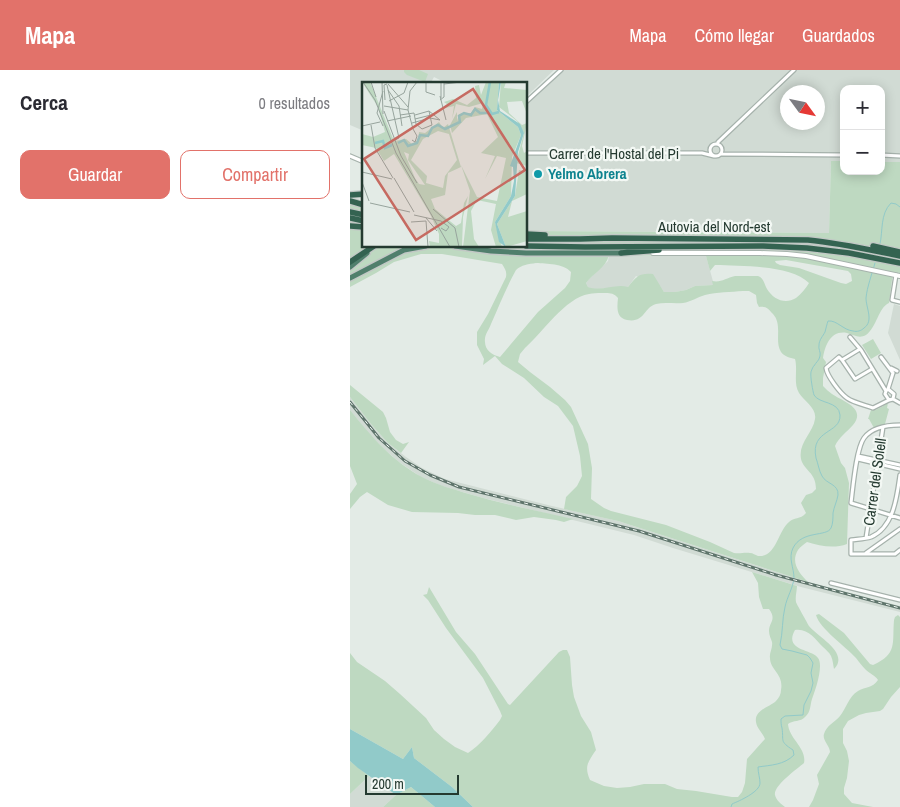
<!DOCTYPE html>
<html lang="es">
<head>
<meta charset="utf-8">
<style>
  body { margin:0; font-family:"Archivo Narrow",sans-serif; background:#f2f2f3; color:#2b2b33 }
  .controls { position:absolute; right:15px; top:15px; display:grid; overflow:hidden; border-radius:10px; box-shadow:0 2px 12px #0003 }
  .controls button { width:45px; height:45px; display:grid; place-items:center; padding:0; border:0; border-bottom:1px solid #e1e1e2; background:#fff; color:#2b2b33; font:25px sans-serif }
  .compass { position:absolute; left:430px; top:15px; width:45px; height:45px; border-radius:50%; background:#fff; box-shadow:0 2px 12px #0003; rotate:123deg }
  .scale { position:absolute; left:15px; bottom:12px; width:94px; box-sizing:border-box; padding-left:5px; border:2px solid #243a30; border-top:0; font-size:14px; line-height:18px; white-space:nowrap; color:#243a30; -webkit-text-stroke:4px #f3f8f4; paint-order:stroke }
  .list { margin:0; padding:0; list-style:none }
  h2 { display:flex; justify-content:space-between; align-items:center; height:65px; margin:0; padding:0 20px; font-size:21px }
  h2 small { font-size:16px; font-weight:400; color:#7c7c81 }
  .actions { display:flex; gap:10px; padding:15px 20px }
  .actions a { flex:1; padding:11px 0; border:1px solid #e2726a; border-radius:10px; text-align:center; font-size:18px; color:#e2726a }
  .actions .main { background:#e2726a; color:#fff }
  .map { position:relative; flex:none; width:550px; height:737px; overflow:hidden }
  header { display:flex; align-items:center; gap:30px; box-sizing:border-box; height:70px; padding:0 25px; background:#e2726a; color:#fff }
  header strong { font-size:24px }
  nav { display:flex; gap:28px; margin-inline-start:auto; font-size:18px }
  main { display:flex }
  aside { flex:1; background:#fff }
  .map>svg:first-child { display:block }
</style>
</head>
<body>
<header>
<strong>Mapa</strong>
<nav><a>Mapa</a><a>Cómo llegar</a><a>Guardados</a></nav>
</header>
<main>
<aside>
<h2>Cerca<small>0 resultados</small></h2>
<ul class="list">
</ul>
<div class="actions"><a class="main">Guardar</a><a>Compartir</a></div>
</aside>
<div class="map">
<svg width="550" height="737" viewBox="0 0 550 737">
  <rect width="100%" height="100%" fill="#e3ebe6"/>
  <!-- built -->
  <path fill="#d1dbd4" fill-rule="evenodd" d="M 0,0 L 204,0 L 176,27 L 176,14 L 98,14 L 84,7 L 80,14 L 14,14 L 14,61 L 0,55 Z
    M 213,0 L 550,0 L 550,92 L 531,92 L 531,19 L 494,19 L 494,91 L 481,91 L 479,163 L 176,161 L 176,35 ZM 438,22 L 468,22 L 468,52 L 438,52 Z
    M 259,185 L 356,186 L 364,215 L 345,216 L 336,220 L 325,222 L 314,222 L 310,216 L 286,206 L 278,217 L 246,219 L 242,219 L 238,217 L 236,213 L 239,209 L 258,191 Z
    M 544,234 L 550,236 L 550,290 L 538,263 Z
    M 0,327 L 21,354 L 38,373 L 56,387 L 72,398 L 95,409 L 202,436 L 268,451 L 458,512 L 550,536 L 550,542 L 451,517 L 323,478 L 284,465 L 133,428 L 92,416 L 71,407 L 49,392 L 34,379 L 18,363 L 0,340 Z
    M 19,706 L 46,725 L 33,737 L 0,737 L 0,724 Z"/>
  <!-- green -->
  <path fill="#bed9c1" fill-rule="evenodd" d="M 54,0 L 69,0 L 78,4 L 75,12 L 57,5 L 54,2 Z
    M 481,91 L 494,91 L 494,101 L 531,101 L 531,92 L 550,92 L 550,203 L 543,202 L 539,233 C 528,238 527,257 516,265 C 509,269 504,265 497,263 C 481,260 475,275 473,288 L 476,292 L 473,308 L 473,316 C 476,319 479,322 482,324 C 492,331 517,338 503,355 C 497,362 489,367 485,376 L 491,393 L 495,398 L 499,413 L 497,474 C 484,479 470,476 457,472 C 454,474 450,477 448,480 C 440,493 450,504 458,512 L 268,451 L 214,439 L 216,427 L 227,416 L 232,406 L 230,386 L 223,356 L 208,336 L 194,327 L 174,308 L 152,294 L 145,286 L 133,295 L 134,289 L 127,275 L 127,262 L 138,244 L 156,207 C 157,201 155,199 152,194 L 92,184 L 71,184 L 44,192 L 26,203 L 0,217 L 0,128 L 14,131 L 14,176 L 176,176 L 176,161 L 479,163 ZM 259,185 L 356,186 L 360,201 L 365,195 C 391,196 441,195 459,213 C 456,218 451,224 446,228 C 435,235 423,229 417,219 C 414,214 414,208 408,206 C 406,206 387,206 385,206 C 376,208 371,213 362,211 L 363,215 L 345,216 L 336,220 L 325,222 L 314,222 L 303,204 C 289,203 287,206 278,217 C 266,213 251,222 238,217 L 236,213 C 243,203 256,198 259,185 ZM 436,190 L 498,201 L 501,204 L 502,211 L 496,214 L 491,213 L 449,198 L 430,195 L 426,193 L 425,191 ZM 186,193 C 197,194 213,193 221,202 L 220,211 L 215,218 L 188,242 L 150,287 C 142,285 135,280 135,272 C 134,265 139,260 141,254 C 149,236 156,218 166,200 C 171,195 179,194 186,193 ZM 393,221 L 399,221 L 406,225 L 407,233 L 409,237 C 417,236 418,239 423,244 C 433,255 424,271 431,282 C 434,286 440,288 445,289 C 448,300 443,313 449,323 C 454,331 467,338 465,349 C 463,363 448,373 451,389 C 454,401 466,402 466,419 L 462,423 L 456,425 L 451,433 L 456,443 C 450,450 444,447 439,452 C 428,461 426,488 408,486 C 405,485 403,483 400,483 C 395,482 390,484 384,483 L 360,472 L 316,455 L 261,441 L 254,438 L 241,429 L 242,398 L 238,374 L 221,337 L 215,330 L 200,317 L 180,302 L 168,292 L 170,284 L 175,278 C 193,262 215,228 239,224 C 243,223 247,223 251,223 C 258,223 263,222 268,228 C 267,237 266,248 277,250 C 295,253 293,238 306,234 C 315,232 324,234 333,233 C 341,232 347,227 355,225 C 367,222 381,222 393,221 Z
    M 523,269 L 531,283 L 521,289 L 512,275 Z
    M 0,315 L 33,342 L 36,348 L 40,362 L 46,370 L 53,374 L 59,372 L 51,383 L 38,373 L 21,354 L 0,327 Z
    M 538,333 L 537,338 L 539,339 L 535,354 L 524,358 L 519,349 L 518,349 L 521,340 C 527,341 533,336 538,333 Z
    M 0,340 C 21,366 42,391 72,407 C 87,415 103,419 119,424 C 153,434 188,441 223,449 L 214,452 L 206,450 L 184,447 L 166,450 L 145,445 L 125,445 L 108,443 L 62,442 L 38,435 L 17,422 L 10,427 L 0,439 L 0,424 L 7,414 L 0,396 Z
    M 402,502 L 447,516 C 447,520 445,527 446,532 C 446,533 458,554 459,556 C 468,567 500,583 484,599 C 483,595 483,590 481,586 C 479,582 476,580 473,577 C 465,569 458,558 445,560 C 433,581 463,579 468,588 C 474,596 465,621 462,629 C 460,635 461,642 455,647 C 451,652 443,650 438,654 C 439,669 457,678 454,693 C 447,699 423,716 425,725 C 426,730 431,734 435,737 L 123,737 L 102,717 L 64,688 L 62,677 L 53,689 L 0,659 L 0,583 L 7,592 L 35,611 L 50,624 L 76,648 L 84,660 L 94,669 L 105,677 L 118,683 C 130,675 141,662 150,650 L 152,646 L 150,641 L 133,608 L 96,558 L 78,530 L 73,525 L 77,524 L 79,517 L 106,562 L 125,584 L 158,634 L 160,635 L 209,582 L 213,580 L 217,580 L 220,587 L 222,615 L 224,627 L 231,646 L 241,662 L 246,680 C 238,692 234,696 240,710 L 254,716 L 267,718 L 280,717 L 294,714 L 315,714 L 327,719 L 346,721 L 382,727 L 388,727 L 392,722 L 395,713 L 397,689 L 415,669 C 413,663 407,659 406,652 C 404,640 420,637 426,631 C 429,628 431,624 431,620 C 434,604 420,600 420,588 C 419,583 423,578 422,572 C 421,569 419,565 419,561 C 419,552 427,550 419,539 L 413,539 L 409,527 L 408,513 Z
    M 469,544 L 494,563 L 520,594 L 523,595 C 548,584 542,573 544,550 L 545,547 L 548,545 L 550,547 L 550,617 L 541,627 L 533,639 L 530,641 L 516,643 L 509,645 L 498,651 L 493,659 L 493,673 L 497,681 L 499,691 L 497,708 L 494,718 L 494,724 L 502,733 L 523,737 L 459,737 L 463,730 L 469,714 L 467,705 L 480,682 C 480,676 472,670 474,664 C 476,656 485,652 490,646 C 496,639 499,626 508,621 C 516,616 522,619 528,610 C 525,605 520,604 516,600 C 512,596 509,592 506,588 C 495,576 470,559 466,545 Z
    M 0,691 L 19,706 L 0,724 Z
    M 61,717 L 85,737 L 33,737 L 46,725 Z"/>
  <!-- water -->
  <path fill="#91cac9" d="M 0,659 L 53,689 L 62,677 L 64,688 L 102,717 L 123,737 L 85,737 L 61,717 L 46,725 L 8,698 L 0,691 Z"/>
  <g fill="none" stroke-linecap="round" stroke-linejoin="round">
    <!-- stream -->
    <path stroke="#91cac9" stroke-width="1" d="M 530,174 C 533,161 530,144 541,133 L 546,134 L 550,137
      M 381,737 L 382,734 C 389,731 410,722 410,713 C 410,708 408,703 408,697 C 421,695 434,695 444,685 L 443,680 C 429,671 434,671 432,658 C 431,655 431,652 431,649 L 435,646 L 453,645 L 454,635 L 461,621 L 463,613 L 461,603 L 463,593 L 460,588 L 457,585 L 442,581 L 432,579 L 430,575 C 433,562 432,549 435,537 C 437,527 443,518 444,508 C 444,498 438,488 443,478 C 452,460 477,467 481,458 C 483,454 483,448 483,443 C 484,437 487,431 488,425 C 489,414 476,414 472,406 C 469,401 468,393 466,388 C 460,359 491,364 490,345 C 489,331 469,334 464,325 C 463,322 460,306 461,302 C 461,302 463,296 464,296 C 466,292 469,291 470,286 C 471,282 468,279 469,275 C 469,270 473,266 475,262 C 476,258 477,254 478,251 C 487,250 493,260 503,261 C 507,262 511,261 514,258 C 524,251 516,238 516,228 C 517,217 522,204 525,193"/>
    <!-- minor casing -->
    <g stroke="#a6b2ac" stroke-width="5.5">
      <path id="minor" d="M 176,32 L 211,0
        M 368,74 L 368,72 L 444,0
        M360 80a6 6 0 1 1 12 0a6 6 0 1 1-12 0Z
        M 176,83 L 352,83 L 364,86
        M 371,84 L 494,85
        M 531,85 L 550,86
        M 0,86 L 14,92
        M 546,205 L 542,230 L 550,232
        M 500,267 L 511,280 L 536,321
        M 531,287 L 543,303
        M 492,290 L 489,287 L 476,298 C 477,306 490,323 497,328 C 504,333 515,335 523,338 L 539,330
        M 492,290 L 505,309 L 522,299
        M 492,290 L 510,279
        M 541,298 L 547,301
        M 538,319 L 544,324 L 543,329 L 539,330 L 535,324 L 536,321 Z
        M 538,319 L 543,303
        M 543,329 L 550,333
        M 550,355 C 538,355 522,357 514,368 C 506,379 503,417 501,433 L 550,448
        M 508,386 L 550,395
        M 508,389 L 550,399
        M 550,405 C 547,426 544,457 521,467 C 515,469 508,469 501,470 L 501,484 L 545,484 L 550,480
        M 516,468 L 533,357
        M 516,483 L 550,459
        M 481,513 L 550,530"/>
    </g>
    <!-- tertiary casing -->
    <g stroke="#a6b2ac" stroke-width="6">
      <path id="tertiary" d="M 303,183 L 410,183 L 437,184 L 456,186 L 550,206"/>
    </g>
    <!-- trunk casing -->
    <g stroke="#c2c8c5" stroke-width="8">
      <path id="trunk" d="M 105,176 L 141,181 L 176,183 L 271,183
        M 0,197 L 17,183
        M 0,208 L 54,180 L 76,176"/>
    </g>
    <!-- motorway casing -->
    <g stroke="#c2c8c5" stroke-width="8">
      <path id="motorway" d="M 0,125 L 14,124
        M 0,131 L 14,135
        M 0,142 L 14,145
        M 0,148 L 14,151
        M 0,156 L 14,157
        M 176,164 L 195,165
        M 176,169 L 230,169 L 262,168 L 458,170 C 490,173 520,180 550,186
        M 176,176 L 235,177 L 413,176 L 457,178 L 499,183 L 550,193
        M 523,176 L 550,182
        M 271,183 L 309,180
        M 0,192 L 24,176"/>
    </g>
    <!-- minor -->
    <use href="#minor" stroke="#fff" stroke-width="3"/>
    <!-- tertiary -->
    <use href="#tertiary" stroke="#fff" stroke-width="4"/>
    <!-- trunk -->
    <use href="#trunk" stroke="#507f6c" stroke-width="5"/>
    <!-- motorway -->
    <use href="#motorway" stroke="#346351" stroke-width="5.5"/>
    <!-- rail casing -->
    <g stroke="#5f756c" stroke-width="3">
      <path id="rail" d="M 0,332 L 29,368 L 55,391 L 80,405 L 109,417 L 289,461 L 426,505 L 550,538"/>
    </g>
    <!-- rail -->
    <use href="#rail" stroke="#f3f8f4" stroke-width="1" stroke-dasharray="4" stroke-linecap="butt"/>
  </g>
  <!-- markers -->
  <circle fill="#0f9aa8" stroke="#f3f8f4" stroke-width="2" cx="188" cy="104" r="5"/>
  <g text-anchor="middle" stroke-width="4.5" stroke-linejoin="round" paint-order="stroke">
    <!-- street labels -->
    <g font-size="15" fill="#243a30" stroke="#f3f8f4">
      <text x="264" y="89">Carrer de l'Hostal del Pi</text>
      <text x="364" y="162">Autovia del Nord-est</text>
      <text transform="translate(525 412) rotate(-82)" y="5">Carrer del Solell</text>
    </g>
    <!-- culture labels -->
    <g font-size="15" font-weight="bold" fill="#0d838f" stroke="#f3f8f4" text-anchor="start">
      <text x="198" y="109">Yelmo Abrera</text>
    </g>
  </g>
  <!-- overview -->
  <g transform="translate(12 12)">
    <rect width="165" height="165" fill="#e3ebe6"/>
    <path d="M 0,0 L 8,0 L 32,59 L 44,57 L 50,62 L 56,58 L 57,50 L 63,51 L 77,40 L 81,46 L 86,42 L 99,85 L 86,91 L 83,113 L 69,117 L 73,127 L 94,144 L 99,141 L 102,121 L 106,114 L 101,135 L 100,165 L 68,165 L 67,159 L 77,161 L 77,152 L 68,132 L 32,72 L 22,79 L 14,66 L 0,63 L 0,52 L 11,55 L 23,50 L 16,25 ZM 76,49 L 87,52 L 95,78 L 83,94 L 81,106 L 64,101 L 65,94 L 49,78 L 61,57 ZM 42,70 L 47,72 L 46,78 L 63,103 L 57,102 L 53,96 ZM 124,0 L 137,0 L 135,28 L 156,45 L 159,53 L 150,75 L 149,114 L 133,140 L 140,165 L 134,165 L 129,148 L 134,122 L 115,118 L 109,129 L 112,157 L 117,165 L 101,165 L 108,109 L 99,83 L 115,115 L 135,119 L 144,76 L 135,74 L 123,97 L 133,74 L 119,71 L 136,55 L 125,32 L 104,36 L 90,51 L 88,43 L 95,30 L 95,39 L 97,32 L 109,31 L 113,25 L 120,27 L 121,21 L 107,25 L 94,22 L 90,37 L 92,24 L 83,26 L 85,22 L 82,20 L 91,17 L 105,23 L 114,16 L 113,4 L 117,3 L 119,13 ZM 139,0 L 144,0 L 142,6 L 165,8 L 165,32 L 160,19 L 145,20 L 147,31 L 160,43 L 165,41 L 160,64 L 162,71 L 165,69 L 165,84 L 154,81 L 162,51 L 155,39 L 137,25 ZM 157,88 L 165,90 L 165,112 L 150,119 L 146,135 L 165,129 L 165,159 L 144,165 L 135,142 L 153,114 Z" fill="#bed9c1" fill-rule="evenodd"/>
    <path d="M 137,0 L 139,0 L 136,18 L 138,29 L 158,42 L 162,51 L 156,70 L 153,114 L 135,142 L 144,165 L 137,160 L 133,140 L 149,114 L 152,99 L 151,85 L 148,84 L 159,53 L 156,45 L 135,28 Z" fill="#91cac9"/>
    <path fill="none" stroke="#91cac9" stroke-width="2.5" d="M 128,0 L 124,23 L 130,32 L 137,30M 13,61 L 21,59 L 23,66 L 30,63M 36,61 L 42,58 L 46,64 L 55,61 L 58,53 L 66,54 L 70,46 L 76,43 L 83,47 L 98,40 L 97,34 L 102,31 L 109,33 L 113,27 L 118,31 L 128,31"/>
    <path fill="none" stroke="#97a49d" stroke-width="1" d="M 1,0 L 13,18 L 34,71 L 88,165M 9,0 L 14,15M 20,0 L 21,32M 64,0 L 64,10 L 73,13M 26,2 L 46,25M 82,2 L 99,0M 25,3 L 37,56 L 33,58M 26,8 L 37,24 L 40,44M 21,9 L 15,31 L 21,44M 165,12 L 165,27M 78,14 L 84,38M 79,16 L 79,0M 23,18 L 22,3 L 25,2M 78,18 L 82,15 L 82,0M 27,19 L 42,11 L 46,0M 22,24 L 46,28M 22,29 L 39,74 L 55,101M 38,33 L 52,31 L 54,42 L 60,47 L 70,43 L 67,29M 53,37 L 69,33M 25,39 L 49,34M 50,41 L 68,36 L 78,38 L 67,29 L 53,33M 9,43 L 13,66 L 31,96M 0,44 L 18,40M 51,47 L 46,28 L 48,9 L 55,0M 50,58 L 53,60 L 55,54 L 51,47M 0,90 L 30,97M 32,96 L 52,130M 0,100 L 7,119M 8,121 L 48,130M 71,127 L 93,146 L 97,165M 52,133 L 79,139 L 87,145 L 84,149 L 79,146M 64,136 L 75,149M 64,139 L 66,165M 49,140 L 64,139"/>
    <path fill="#c66a61" fill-opacity="0.15" stroke="#c66a61" stroke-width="2.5" d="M 111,7 L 163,88 L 54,158 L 2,77 Z"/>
    <rect width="165" height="165" fill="none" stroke="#243a30" stroke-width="2.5"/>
  </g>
</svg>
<div class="controls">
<button>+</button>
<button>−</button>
</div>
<svg class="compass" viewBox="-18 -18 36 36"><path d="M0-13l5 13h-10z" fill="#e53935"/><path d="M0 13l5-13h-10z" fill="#7c7c81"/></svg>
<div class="scale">200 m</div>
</div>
</main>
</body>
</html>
